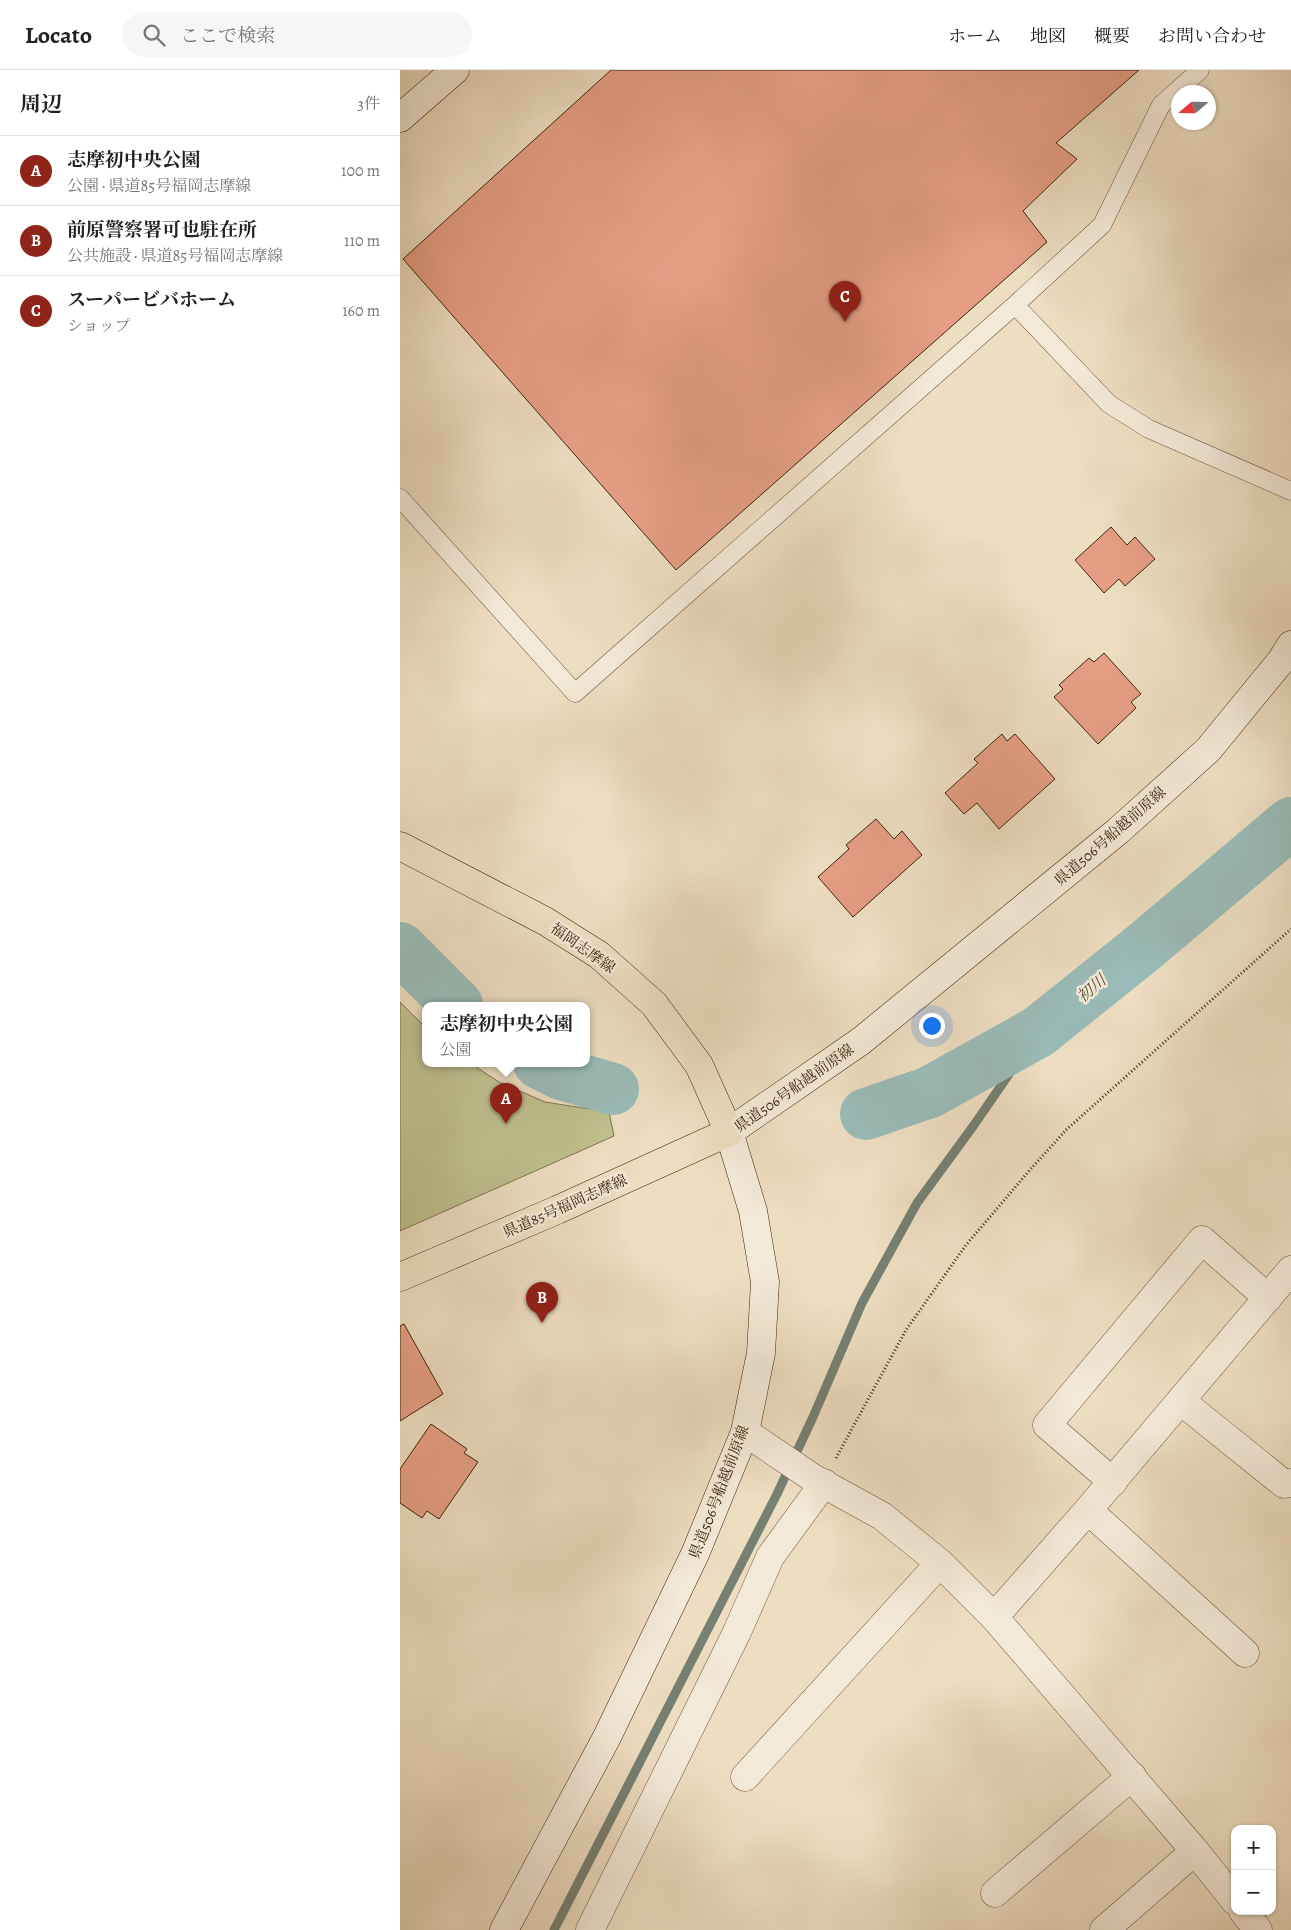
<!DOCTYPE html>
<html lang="ja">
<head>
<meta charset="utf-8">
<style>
  body { margin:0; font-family:Alegreya,"Noto Serif JP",serif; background:#f6f6f6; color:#222 }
  .controls { position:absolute; right:15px; bottom:15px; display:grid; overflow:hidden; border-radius:10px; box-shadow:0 1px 4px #0004 }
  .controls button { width:45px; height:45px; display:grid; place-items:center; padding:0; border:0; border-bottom:1px solid #e0e0e0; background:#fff; color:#222; font:25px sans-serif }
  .compass { position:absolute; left:771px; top:15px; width:45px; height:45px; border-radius:50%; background:#fff; box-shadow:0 1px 4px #0004; rotate:250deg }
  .you { position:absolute; left:531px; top:955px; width:18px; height:18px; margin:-12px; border:4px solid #fff; border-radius:50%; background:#1a73e8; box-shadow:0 0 0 8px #1a73e833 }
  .badge { display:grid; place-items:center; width:32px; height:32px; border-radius:50%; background:#8f2418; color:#fff; font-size:16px; font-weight:700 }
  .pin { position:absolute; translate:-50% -41px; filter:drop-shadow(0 1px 2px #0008) }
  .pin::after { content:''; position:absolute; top:26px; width:18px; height:15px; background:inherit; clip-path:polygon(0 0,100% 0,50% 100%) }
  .popup { position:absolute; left:22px; top:932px; width:168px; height:65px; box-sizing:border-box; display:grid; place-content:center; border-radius:10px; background:#fff; filter:drop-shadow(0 1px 4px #0005); font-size:16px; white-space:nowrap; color:#767676 }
  .popup b { font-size:19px; color:#222 }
  .popup::after { content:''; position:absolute; left:50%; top:100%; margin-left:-10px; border:10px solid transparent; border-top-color:#fff }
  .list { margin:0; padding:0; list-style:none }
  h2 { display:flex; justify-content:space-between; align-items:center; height:65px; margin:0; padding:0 20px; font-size:21px }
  h2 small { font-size:16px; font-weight:400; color:#767676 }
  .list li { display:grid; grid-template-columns:32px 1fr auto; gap:15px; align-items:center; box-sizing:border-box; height:70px; padding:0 20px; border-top:1px solid #e0e0e0 }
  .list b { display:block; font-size:19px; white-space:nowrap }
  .list p { margin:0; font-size:16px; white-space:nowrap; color:#767676 }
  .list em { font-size:16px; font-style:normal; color:#767676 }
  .icon { flex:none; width:28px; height:28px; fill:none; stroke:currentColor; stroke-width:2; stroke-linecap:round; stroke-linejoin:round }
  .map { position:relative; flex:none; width:891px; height:1860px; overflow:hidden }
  header { display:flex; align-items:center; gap:30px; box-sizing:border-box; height:70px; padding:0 25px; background:#fff; border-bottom:1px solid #e0e0e0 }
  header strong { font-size:24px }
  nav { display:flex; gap:28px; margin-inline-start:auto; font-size:18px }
  .search { width:350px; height:45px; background:#f6f6f6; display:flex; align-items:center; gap:12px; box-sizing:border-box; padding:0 18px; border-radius:28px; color:#767676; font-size:19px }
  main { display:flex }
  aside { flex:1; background:#fff }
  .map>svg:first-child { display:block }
</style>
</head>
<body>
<header>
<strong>Locato</strong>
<div class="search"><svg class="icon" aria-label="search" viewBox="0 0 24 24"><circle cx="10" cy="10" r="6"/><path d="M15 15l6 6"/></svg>ここで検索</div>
<nav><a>ホーム</a><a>地図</a><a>概要</a><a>お問い合わせ</a></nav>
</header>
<main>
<aside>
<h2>周辺<small>3件</small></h2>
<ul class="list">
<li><span class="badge">A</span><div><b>志摩初中央公園</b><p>公園 · 県道85号福岡志摩線</p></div><em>100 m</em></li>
<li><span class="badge">B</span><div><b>前原警察署可也駐在所</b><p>公共施設 · 県道85号福岡志摩線</p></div><em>110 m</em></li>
<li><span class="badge">C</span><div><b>スーパービバホーム</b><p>ショップ</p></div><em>160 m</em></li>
</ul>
</aside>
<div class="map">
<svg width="891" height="1860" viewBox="0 0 891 1860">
  <rect width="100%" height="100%" fill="#edddc1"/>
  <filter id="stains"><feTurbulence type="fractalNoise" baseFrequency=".004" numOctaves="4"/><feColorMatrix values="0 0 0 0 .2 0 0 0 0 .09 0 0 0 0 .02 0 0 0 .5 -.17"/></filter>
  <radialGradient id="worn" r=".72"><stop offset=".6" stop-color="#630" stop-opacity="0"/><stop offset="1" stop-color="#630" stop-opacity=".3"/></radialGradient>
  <!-- green -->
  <path fill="#bfbf8e" stroke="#7f744d" d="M 0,932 L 26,958 L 26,993 L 70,993 L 99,1012 L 145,1032 L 209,1042 L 214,1066 L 0,1161 Z"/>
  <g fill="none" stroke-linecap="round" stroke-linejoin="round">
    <!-- stream -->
    <path stroke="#768073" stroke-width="9" d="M 154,1860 L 377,1424 L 413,1347 L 462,1233 L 517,1133 L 574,1055 L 638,962"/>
    <!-- river -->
    <path stroke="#9abbb7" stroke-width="52" d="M 0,878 L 57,935
      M 139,993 L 161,1004 L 213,1019
      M 466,1044 L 530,1022 L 638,962 L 744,877 L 891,753"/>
  </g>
  <!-- building -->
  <path fill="#e59e84" stroke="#3f280c" d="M 211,0 L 739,0 L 656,73 L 677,89 L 623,141 L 647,172 L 276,500 L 3,189 Z
    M 711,457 L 727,475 L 735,467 L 755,489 L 725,516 L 719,509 L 704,523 L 675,490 Z
    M 704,583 L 741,624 L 731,632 L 736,638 L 698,674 L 654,627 L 663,619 L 659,615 L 689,588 L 694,592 Z
    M 602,664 L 607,671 L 615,664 L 655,709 L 599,759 L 577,733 L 564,744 L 545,723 L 578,693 L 574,689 Z
    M 476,749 L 494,769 L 502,761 L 522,785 L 453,847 L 418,807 L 449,779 L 446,775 Z
    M 4,1254 L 43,1324 L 0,1351 L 0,1256 Z
    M 31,1354 L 67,1379 L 64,1383 L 78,1392 L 39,1449 L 27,1441 L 22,1448 L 0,1433 L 0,1399 Z"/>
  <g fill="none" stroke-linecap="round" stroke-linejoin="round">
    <!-- service casing -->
    <g stroke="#6a5539" stroke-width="19">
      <path id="service" d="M 615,235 L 702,155 L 761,35 L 800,0
        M 0,428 L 175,623 L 615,235 L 709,334 L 749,359 L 891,421"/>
    </g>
    <!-- minor casing -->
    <g stroke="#6a5539" stroke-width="29">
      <path id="minor" d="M 781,1331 L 884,1414 L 891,1413
        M 713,1412 L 647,1355 L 802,1170 L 868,1228
        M 688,1440 L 845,1583
        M 594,1547 L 688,1440 L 891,1200
        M 345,1707 L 540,1493
        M 595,1823 L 732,1706
        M 190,1860 L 337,1562 L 370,1487 L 424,1413
        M 704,1860 L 795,1781"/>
    </g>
    <!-- tertiary casing -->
    <g stroke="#6a5539" stroke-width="29">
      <path id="tertiary" d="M 345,1362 L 413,1408 L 482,1446 L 540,1493 L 594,1547 L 662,1626 L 795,1781 L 835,1831
        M 843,1841 L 858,1860"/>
    </g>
    <!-- secondary casing -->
    <g stroke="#3f280c" stroke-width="29">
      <path id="secondary" d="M 0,48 L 55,0
        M 104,1860 L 207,1667 L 295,1484 L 345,1362 L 361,1283 L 365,1212 L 353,1141 L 329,1062 L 461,971 L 718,761 L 808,680 L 881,591 L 891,575"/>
    </g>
    <!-- primary casing -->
    <g stroke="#3f280c" stroke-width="29">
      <path id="primary" d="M 0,776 L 145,851 L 199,885 L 254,934 L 299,995 L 329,1062 L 157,1140 L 0,1207"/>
    </g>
    <!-- path -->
    <path stroke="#3f280c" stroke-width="3" stroke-dasharray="1 2.5" stroke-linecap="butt" d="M 436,1388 L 506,1260 L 566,1175 L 629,1101 L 666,1060 L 891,859"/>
    <!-- service -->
    <use href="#service" stroke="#f3e9d7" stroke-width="18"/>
    <!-- minor -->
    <use href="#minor" stroke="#f3e9d7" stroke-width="28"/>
    <!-- tertiary -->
    <use href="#tertiary" stroke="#f3e9d7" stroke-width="28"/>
    <!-- secondary -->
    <use href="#secondary" stroke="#f3e9d7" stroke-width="28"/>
    <!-- primary -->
    <use href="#primary" stroke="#edddc1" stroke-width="28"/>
  </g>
  <g text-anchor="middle" stroke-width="5" stroke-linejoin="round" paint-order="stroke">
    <!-- street labels -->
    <g font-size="15" fill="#3f280c" stroke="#f3e9d7">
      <text transform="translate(710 766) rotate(-41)" y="5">県道506号船越前原線</text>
      <text transform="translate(183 878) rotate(35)" y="5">福岡志摩線</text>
      <text transform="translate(394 1018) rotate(-35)" y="5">県道506号船越前原線</text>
      <text transform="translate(165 1136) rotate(-24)" y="5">県道85号福岡志摩線</text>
      <text transform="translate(319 1422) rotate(-69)" y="5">県道506号船越前原線</text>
    </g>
    <!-- water labels -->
    <g font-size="16" font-style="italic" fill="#564d37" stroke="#f3e9d7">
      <text transform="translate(691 918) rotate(-40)" y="6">初川</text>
    </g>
  </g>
  <rect width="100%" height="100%" filter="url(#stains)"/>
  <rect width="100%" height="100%" fill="url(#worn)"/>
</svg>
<div class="controls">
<button>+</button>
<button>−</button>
</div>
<svg class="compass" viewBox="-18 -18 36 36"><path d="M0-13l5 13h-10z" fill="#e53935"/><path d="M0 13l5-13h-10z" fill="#767676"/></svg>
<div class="you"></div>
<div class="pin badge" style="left:106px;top:1054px">A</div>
<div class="popup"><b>志摩初中央公園</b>公園</div>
<div class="pin badge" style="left:142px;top:1253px">B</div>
<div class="pin badge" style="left:445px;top:252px">C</div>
</div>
</main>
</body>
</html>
